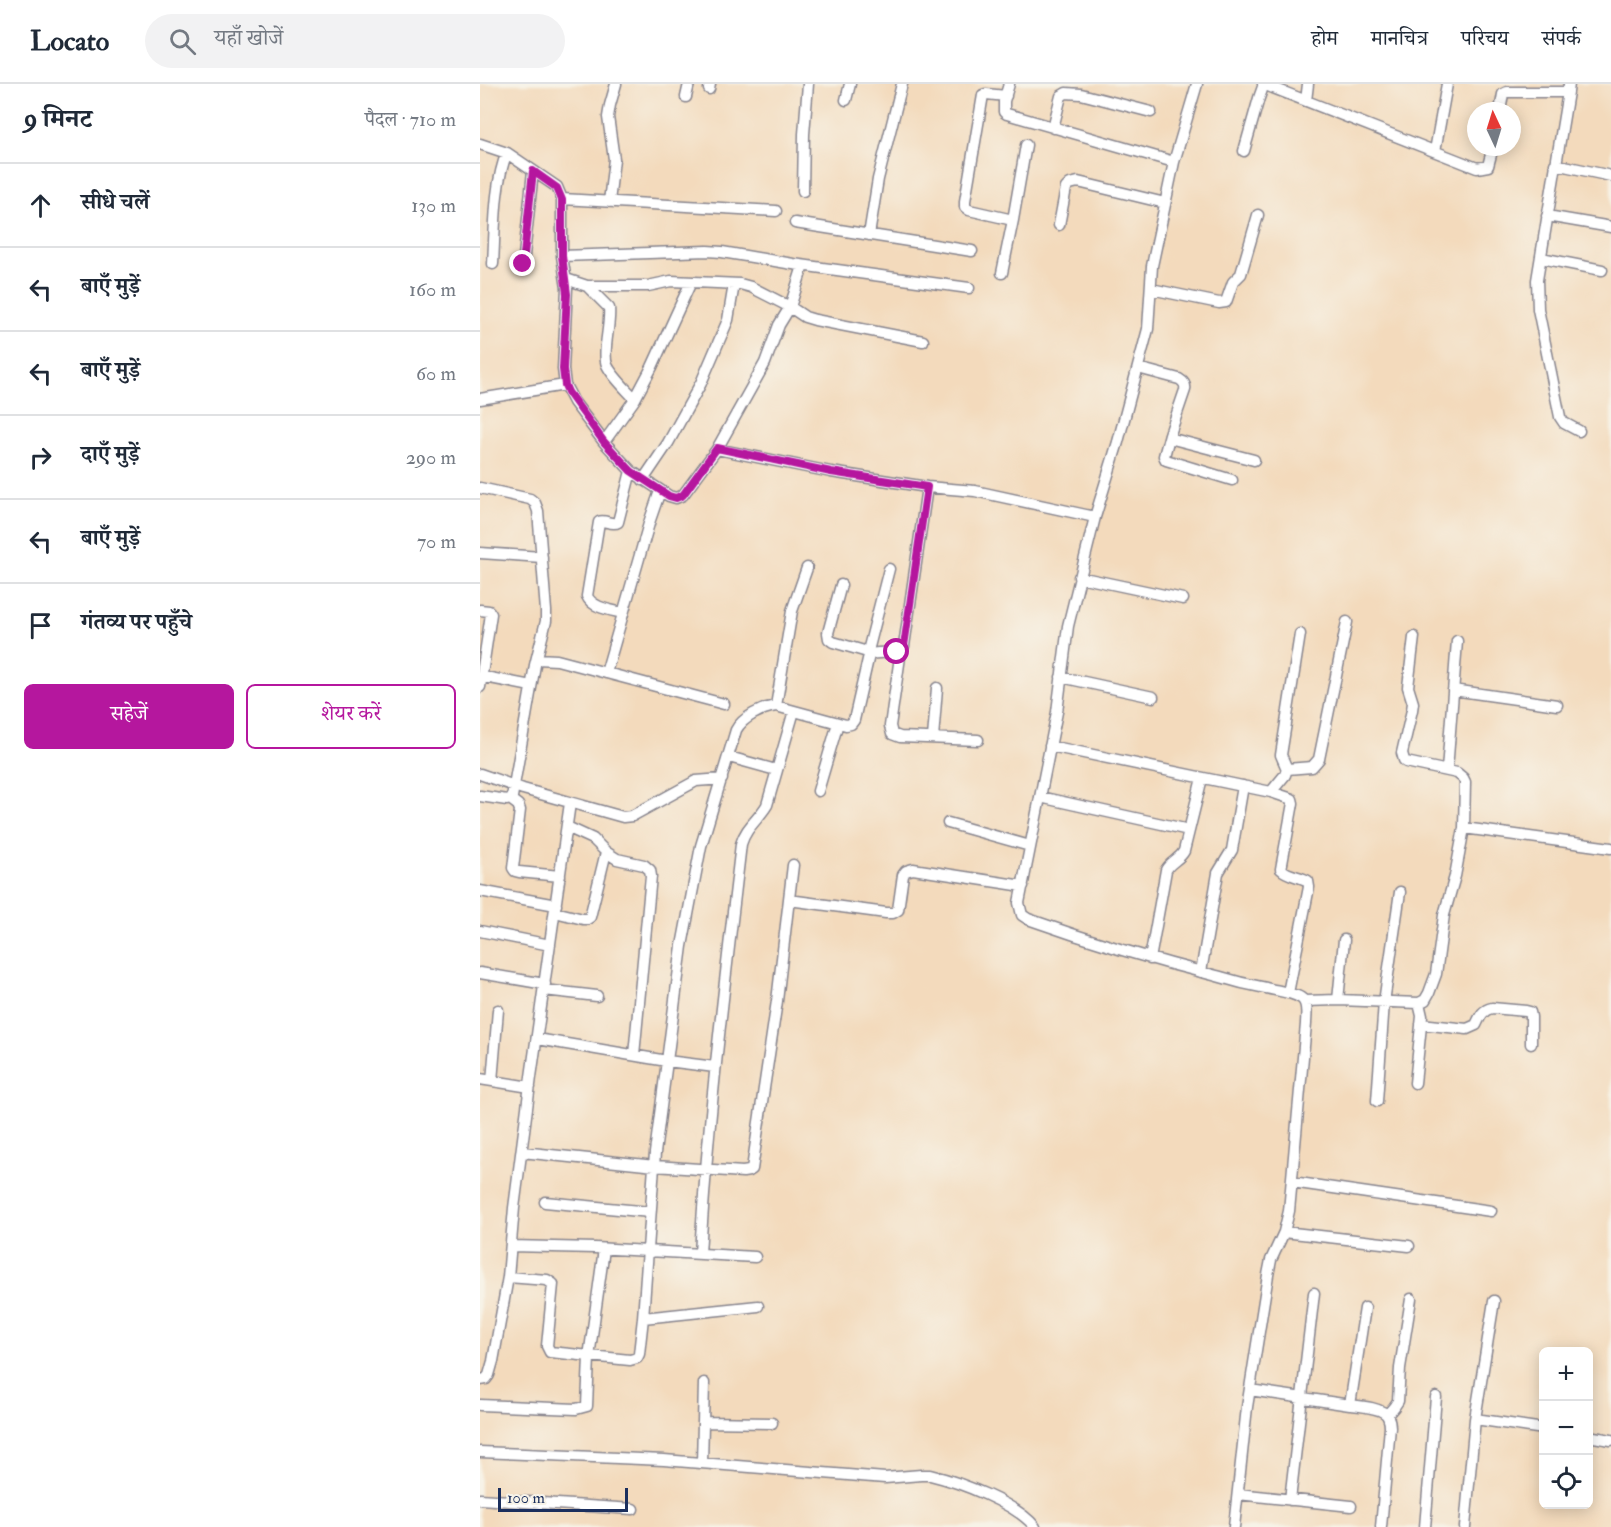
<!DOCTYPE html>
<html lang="hi">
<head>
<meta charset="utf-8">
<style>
  body { margin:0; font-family:"IM FELL Double Pica","Noto Serif Devanagari",serif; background:#f2f2f3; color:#1f2937 }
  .controls { position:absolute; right:18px; bottom:18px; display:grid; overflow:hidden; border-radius:9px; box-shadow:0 3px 15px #0003 }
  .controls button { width:54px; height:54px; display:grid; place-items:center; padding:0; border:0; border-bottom:2px solid #e0e1e3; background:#fff; color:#1f2937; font:30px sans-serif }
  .compass { position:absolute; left:987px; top:18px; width:54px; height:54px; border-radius:50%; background:#fff; box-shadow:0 3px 15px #0003; rotate:356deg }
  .scale { position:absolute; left:18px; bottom:15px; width:130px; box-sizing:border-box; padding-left:6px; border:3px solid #1b2f5e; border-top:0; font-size:16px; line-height:21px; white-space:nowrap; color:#1b2f5e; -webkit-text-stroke:4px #f7f3e8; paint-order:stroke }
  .stop { position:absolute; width:18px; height:18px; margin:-14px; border:4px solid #b5179e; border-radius:50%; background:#fff }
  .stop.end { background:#b5179e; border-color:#fff; box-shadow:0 2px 6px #0008 }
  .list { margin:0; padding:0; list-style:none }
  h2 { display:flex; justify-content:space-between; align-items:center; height:78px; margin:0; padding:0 24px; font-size:26px }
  h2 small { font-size:20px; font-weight:400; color:#747a83 }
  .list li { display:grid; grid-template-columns:39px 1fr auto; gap:18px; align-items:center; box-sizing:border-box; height:84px; padding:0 24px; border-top:2px solid #e0e1e3 }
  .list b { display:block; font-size:22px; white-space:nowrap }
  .list em { font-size:20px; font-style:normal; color:#747a83 }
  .actions { display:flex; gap:12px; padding:18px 24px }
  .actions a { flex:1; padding:14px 0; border:2px solid #b5179e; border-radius:9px; text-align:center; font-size:21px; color:#b5179e }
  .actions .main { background:#b5179e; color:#fff }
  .icon { flex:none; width:33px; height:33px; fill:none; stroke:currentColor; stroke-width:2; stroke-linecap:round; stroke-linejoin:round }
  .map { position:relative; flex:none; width:1131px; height:1443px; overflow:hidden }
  header { display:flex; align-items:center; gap:36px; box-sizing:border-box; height:84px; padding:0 30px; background:#fff; border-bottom:2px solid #e0e1e3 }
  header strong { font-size:28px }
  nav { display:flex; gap:33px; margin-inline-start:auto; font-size:21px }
  .search { width:420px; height:54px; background:#f2f2f3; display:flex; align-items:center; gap:15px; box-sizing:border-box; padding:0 21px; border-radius:33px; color:#747a83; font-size:22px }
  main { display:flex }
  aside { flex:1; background:#fff }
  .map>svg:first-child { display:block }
</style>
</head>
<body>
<header>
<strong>Locato</strong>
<div class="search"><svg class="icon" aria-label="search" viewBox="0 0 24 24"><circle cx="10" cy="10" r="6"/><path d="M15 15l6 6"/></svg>यहाँ खोजें</div>
<nav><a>होम</a><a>मानचित्र</a><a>परिचय</a><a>संपर्क</a></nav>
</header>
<main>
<aside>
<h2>9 मिनट<small>पैदल · 710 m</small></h2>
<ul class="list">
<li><svg class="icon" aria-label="ahead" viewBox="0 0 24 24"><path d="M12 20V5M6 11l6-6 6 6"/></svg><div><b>सीधे चलें</b></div><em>130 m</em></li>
<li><svg class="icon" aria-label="left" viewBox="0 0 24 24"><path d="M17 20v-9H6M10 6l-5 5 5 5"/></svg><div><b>बाएँ मुड़ें</b></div><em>160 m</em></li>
<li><svg class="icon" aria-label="left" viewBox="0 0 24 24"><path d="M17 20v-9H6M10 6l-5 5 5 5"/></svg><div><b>बाएँ मुड़ें</b></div><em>60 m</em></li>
<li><svg class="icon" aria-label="right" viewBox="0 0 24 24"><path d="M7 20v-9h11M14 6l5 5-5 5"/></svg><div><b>दाएँ मुड़ें</b></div><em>290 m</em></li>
<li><svg class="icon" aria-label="left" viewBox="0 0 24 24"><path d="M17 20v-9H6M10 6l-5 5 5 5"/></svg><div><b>बाएँ मुड़ें</b></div><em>70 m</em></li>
<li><svg class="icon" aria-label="arrive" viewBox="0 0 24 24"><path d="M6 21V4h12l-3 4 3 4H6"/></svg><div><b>गंतव्य पर पहुँचे</b></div></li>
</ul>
<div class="actions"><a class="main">सहेजें</a><a>शेयर करें</a></div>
</aside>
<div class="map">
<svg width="1131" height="1443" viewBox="0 0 1131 1443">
  <rect width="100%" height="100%" fill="#f7f3e8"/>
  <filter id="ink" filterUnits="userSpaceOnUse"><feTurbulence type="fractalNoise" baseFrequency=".0167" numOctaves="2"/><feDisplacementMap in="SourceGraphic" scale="12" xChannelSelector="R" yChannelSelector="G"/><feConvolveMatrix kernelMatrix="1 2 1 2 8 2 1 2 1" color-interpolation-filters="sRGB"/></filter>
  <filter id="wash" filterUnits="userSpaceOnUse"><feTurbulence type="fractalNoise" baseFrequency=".008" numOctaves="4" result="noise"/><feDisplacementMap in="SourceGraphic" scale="24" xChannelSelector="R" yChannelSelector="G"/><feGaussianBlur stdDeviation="1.35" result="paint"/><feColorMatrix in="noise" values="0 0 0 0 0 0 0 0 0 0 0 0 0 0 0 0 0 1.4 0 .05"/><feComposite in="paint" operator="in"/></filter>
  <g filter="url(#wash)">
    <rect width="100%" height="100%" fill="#f3dabc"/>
  </g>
  <g filter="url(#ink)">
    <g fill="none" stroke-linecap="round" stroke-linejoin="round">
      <!-- minor casing -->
      <g stroke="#87848d" stroke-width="13">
        <path id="minor" d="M 529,0 L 524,17 L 524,28 L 527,30 L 694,78
          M 717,0 L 694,78 L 672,182 L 668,245 L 638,358 L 615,433 L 588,542 L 577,628 L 539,819 L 542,831 L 548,835 C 610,857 673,876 737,892 C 753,897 769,901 786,904 C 797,907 812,908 821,914 C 829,919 826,932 826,940 L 809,1127 L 804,1148 L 791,1176 L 788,1191 L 767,1323 L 754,1443
          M 783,0 L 997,84 L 1008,82 L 1013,63
          M 229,5 L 230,0
          M 1088,8 L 1057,196 L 1058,225 L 1080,333 L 1084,339 L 1099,347
          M 526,12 L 506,10 L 503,11 L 485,117 L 485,123 L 489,126 L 533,136
          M 206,13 L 209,0
          M 366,16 L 370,0
          M 826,17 L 828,0
          M 1020,27 L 1023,10 L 1027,8 L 1088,8 L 1089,0
          M 573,44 L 581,12 L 586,9 L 601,10 L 671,28
          M 0,60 L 27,69 L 77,103 L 82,115 L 82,172 L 87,204 L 83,285 L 85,301 L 94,318 L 124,358 L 151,387 L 189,412 L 196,414 L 203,411 L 237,365 L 351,388 L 447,403 L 495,407 L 615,433
          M 764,67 L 779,14 L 784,0
          M 955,67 L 967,0
          M 1075,80 L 1131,92
          M 323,107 L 324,50 L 328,0
          M 82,115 L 296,127
          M 129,118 L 134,75 L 128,33 L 130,21 L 136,0
          M 1067,132 L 1131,143
          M 315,139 L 492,167
          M 579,141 L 586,104 L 590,100 L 598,98 L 685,119
          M 389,151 L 398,95 L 422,0
          M 82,172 L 227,167 L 242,168 L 313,180 L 489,204
          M 1061,174 L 1122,186
          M 13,180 C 15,148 14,98 27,69
          M 43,181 L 53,87
          M 522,189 L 533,136 L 546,61
          M 86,195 L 107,202 L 168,202 L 191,197 L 260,200 L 271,203 L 310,223 L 325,233 L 335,236 L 443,257
          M 107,202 L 129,224 C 131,240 122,268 127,281 C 132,292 147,306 155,315
          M 671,205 L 739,219 L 746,218 L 753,198 L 761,190 L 778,131
          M 658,284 L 699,295 C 704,298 706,301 705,306 L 690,350 L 684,372 L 686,376 L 752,396
          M 0,315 L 85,301
          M 689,354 L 774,376
          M 124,358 L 155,315 L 172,283 L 211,198
          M 237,365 L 285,279 L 299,241 L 310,223 L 323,182
          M 163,396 L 188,359 L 221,299 L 248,236 L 254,200
          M 0,404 L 50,415 L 55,419 L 58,427 L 66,527 L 66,537 L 55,581 L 32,713 L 27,716 L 0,712
          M 0,469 L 62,473
          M 599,493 L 703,515
          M 361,501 L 348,549 L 349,555 L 353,558 L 391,569
          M 0,526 L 9,527 L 11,530 L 0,603
          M 143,529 C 131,526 112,524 107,512 L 119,438 C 125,435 132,442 138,438 L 151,387
          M 421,566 L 410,642 L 412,650 L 420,653 L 498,656
          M 388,567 L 409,485
          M 57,575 L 77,576 L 244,620
          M 126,589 L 170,436 L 180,407
          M 0,592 L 51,602
          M 581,593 L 673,613
          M 973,606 L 1077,621
          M 296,622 L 312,527 L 327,484
          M 453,654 L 457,604
          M 570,662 L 791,708 L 812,715 L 813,719 L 801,785 C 808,792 820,792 828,797 L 829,803 L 808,909
          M 249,673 L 296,686
          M 807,685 L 832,683 L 839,675 L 867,538
          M 967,686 L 977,557
          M 0,690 L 43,705 L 143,733 L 152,732 L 216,697 L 242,695
          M 338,707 L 358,639
          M 791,708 L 805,691 L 807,685 L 801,671 L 820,550
          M 560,713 L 709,746
          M 30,715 L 38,721 L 40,726 L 33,784 L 35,787 L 39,788 L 80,792
          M 468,739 L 550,762
          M 87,743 L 113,755 L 126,768 L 137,775 L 164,781 L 170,786 L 171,792 L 154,971
          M 984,744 L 1131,764
          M 0,807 L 76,821
          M 309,816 L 406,829 L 413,829 L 418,826 L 423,791 L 426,787 L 433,785 L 543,802
          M 75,828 L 103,835 L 107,835 L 110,833 L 126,768
          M 0,847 L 70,861
          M 670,875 L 686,786 C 690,778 700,775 704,767 L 722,694
          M 721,888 L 738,789 L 752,766 L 763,702
          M 0,889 L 65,900
          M 64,906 L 117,912
          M 858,916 L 864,856
          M 825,917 L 858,916 L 939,919 L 945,916 L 949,909 L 956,890 L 964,831 L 975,792 L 984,744 L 985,698 L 983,694 L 977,689 L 926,678 L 924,676 L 922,669 L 932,626 L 933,619 L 928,603 L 934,553
          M 941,940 L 987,945 L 996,941 C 1000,933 1002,926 1012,924 L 1046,927 L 1050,928 L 1051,933 L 1051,960
          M 57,955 L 187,977 L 235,983
          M 0,995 L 50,1003
          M 12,997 L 18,926
          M 935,999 L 942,932 L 939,919
          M 897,1017 L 904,918 L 920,808
          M 42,1068 L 175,1082 L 263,1088 L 269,1087 L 272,1085 L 297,917 L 313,781
          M 812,1098 L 1011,1127
          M 65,1118 L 170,1128
          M 804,1148 L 929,1162
          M 31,1162 L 115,1164 L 275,1173
          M 220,1170 C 228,1033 245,897 261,760 C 266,743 278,736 287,721 L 314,627
          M 28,1193 L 67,1196 L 73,1200 L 67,1262 L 70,1268 L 150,1276 L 157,1274 L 159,1270 L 163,1234 L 175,1069 L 202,862 L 221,762 L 256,646 C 263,633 282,624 296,622 L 366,641 L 371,640 L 374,636 L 389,571 C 400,565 417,574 424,562 L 447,403
          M 163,1234 L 278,1222
          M 0,1296 L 6,1295 L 9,1291 L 13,1277 L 28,1193 L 34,1124 L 51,993 L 90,719
          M 770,1306 L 870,1321 L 885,1224
          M 0,1321 L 96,1325 L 107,1322 L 109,1273 L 124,1165
          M 870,1321 C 880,1322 904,1324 908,1333 C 909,1335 910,1340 910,1343 L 901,1443
          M 907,1331 L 914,1323 L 918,1317 L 920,1284 L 931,1215
          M 995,1335 L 1064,1345
          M 223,1338 L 292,1339
          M 1108,1352 L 1131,1356
          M 0,1368 L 184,1376 L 405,1394 L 441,1391 L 450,1391 C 479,1398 536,1419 555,1443
          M 222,1379 L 224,1299
          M 758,1410 L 871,1422
          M 0,1415 L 153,1425
          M 810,1416 L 834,1209
          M 945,1443 L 956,1313
          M 985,1443 L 995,1335 L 1014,1217"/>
      </g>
      <!-- minor -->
      <use href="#minor" stroke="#fff" stroke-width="10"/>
    </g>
  </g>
  <g fill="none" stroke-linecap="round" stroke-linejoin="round" filter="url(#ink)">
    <!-- route -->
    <path stroke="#b5179e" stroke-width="8" d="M 43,180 L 53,87 L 77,104 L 82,116 L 82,172 L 87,210 L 83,285 L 85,301 L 88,308 L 124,358 L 151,387 L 189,412 L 196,414 L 203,411 L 237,364 L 351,388 L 447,403 L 424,562 L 421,566 L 417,568"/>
  </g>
</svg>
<div class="controls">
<button>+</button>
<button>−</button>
<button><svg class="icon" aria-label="locate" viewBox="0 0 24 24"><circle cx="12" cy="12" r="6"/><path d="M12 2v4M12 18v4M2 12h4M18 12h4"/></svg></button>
</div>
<svg class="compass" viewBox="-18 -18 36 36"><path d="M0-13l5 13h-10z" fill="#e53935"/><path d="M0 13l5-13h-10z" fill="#747a83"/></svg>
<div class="scale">100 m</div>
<div class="stop" style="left:417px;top:568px"></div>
<div class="stop end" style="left:43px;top:180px"></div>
</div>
</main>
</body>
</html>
